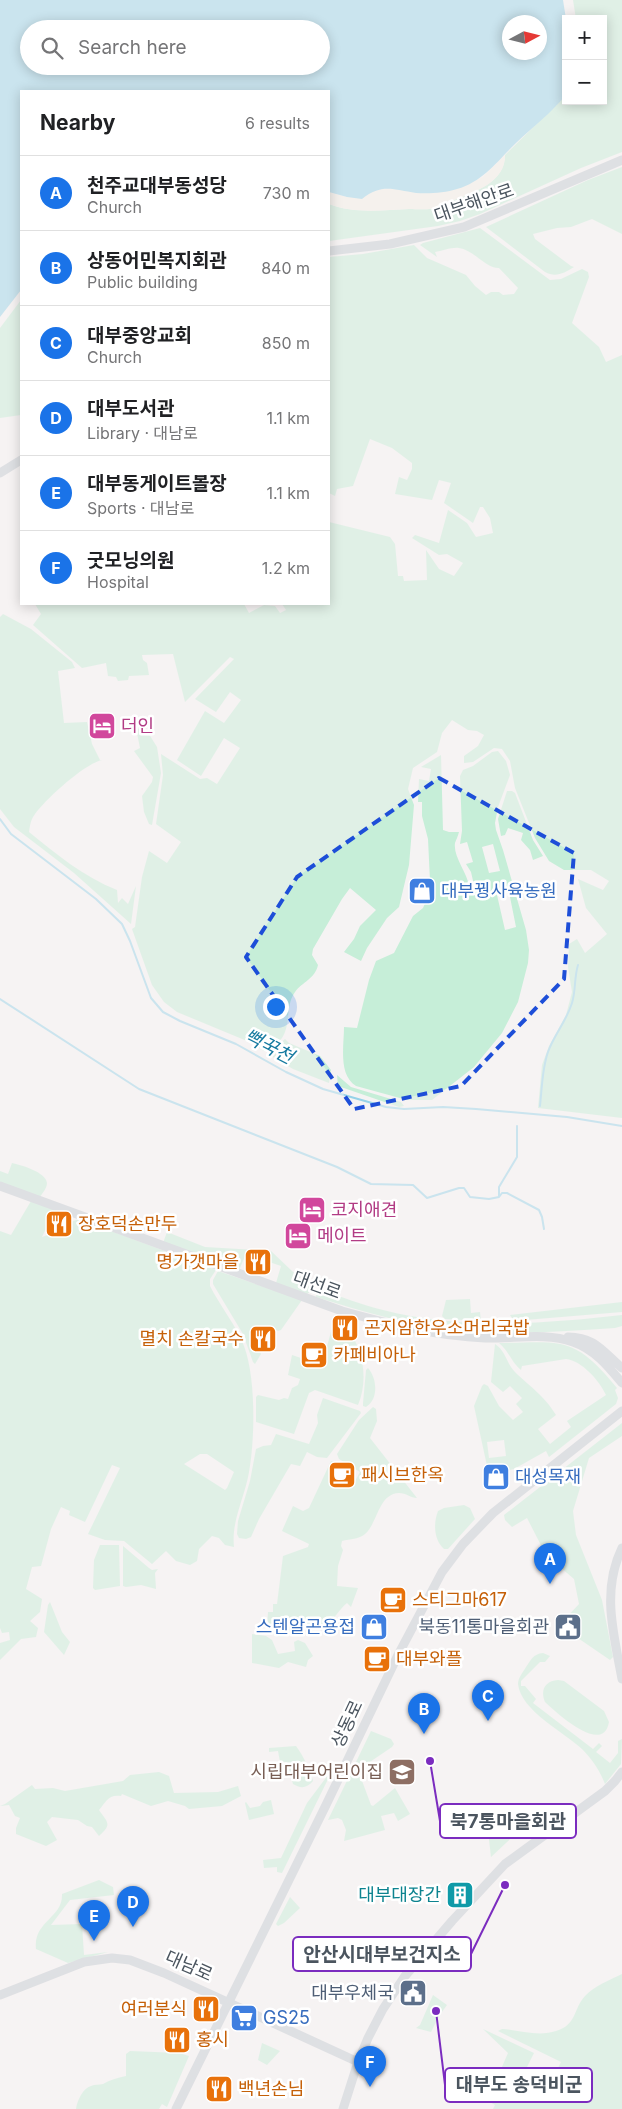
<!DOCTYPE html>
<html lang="en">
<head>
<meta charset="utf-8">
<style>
  body { margin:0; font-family:Inter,"Noto Sans KR",sans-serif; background:#f2f2f2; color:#202124 }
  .controls { position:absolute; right:15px; top:15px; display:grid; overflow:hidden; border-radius:0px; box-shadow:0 2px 12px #0003 }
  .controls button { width:45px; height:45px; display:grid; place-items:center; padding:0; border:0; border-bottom:1px solid #e0e0e0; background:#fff; color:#202124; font:25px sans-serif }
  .compass { position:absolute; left:502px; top:15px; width:45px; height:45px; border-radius:50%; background:#fff; box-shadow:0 2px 12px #0003; rotate:83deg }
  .you { position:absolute; left:275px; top:1006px; width:18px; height:18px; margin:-12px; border:4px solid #fff; border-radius:50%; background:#1a73e8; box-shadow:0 0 0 8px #1a73e833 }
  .badge { display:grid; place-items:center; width:32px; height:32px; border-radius:50%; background:#1a73e8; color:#fff; font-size:16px; font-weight:700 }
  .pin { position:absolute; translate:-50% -41px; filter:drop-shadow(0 1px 2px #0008) }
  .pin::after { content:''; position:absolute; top:26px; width:18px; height:15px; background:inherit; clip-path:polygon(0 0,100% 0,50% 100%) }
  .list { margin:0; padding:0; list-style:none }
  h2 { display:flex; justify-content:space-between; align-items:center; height:65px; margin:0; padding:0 20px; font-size:21px }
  h2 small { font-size:16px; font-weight:400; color:#757577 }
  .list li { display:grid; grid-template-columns:32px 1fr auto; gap:15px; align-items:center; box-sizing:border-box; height:75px; padding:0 20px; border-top:1px solid #e0e0e0 }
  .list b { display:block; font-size:19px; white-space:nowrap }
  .list p { margin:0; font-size:16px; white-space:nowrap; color:#757577 }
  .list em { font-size:16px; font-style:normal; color:#757577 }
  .icon { flex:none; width:28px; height:28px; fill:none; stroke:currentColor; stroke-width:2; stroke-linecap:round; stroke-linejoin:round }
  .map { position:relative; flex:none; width:622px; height:2109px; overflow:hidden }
  .search { position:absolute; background:#fff; box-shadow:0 2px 12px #0003; left:20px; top:20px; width:310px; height:55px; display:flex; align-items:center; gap:12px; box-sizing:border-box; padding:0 18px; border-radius:28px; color:#757577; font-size:19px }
  .panel { position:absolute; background:#fff; box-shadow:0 2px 12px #0003; left:20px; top:90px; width:310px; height:515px; border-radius:0px }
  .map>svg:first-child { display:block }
</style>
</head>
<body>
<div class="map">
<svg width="622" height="2109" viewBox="0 0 622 2109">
  <rect width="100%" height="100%" fill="#f5f3f3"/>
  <!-- green -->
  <path fill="#c6eed8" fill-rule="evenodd" d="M 573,0 L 622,0 L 622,152 L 581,168 L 480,214 L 460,221 L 438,226 L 329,241 L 329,204 C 354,214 383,210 409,209 C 417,209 429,210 436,208 C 442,206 448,202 454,200 C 475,192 505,182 505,155 L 566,95 L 566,101 L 603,101 L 603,19 L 576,19 Z
    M 622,167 L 622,234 L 592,219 L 571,227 L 557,228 L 533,234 L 535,239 L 571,266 L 574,267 C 564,273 556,278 545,272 L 486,227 L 588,180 Z
    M 480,228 L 550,280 L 561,279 L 582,269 L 588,272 L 589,277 L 572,323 L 599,347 L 606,362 L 622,355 L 622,1118 L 538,1108 L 542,1065 L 549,1046 L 566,1015 L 572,992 L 568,967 L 569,944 L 577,939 L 585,953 L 607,934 L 586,908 L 578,879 L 603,890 L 609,881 L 591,870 L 564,870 L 549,861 L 535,838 L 515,788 L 510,761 L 502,749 L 494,748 L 473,762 L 464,763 L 464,756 L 478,746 L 484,735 L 477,731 L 468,730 L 452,720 L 442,733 L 437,752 L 413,768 L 408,789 L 414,805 L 409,865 L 399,907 L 387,918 L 367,948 L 361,961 L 344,952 L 354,939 L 360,926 L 376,910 L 350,888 L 342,899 L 313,949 L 312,955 L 318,965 C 315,979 302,982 295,992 C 285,1006 291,1025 282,1038 C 278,1043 272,1047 267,1051 L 264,1051 L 247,1041 L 177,1012 L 164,1002 L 152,985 L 132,929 L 135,927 L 142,877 L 149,851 L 167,863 L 181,842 L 156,824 L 163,775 L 161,754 L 200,779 L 207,778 L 217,784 L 240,748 L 224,738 L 201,776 L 177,760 L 205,711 L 224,723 L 241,700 L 230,692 L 216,712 L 195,699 L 234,659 L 230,657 L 185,702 L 173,654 L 142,655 L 143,660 L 147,663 L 149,675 L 129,676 L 128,680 L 118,681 L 116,677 L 108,676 L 106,663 L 82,668 L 33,625 L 41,614 L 35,604 L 244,604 L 249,613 L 264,605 L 275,606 L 280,613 L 286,610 L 282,604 L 329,604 L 329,522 L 390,537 L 395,544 L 398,576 L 403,576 L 404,581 L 427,580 L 426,550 L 439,569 L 454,576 L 463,563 L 447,554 L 439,555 L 412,538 L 415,535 L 439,543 L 448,510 L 467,523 L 476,537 L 493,533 L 490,518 L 483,507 L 480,507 L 473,523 L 444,503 L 451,483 L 439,480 L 432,500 L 395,494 L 399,477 L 407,480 L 412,469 L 412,463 L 392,448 L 370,439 L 353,486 L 337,489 L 335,496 L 329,493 L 329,257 L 363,254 L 414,245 L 427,258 L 466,275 L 475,286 L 486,295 L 491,292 L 499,292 L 503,295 L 514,294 L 518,288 L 499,268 C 485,268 474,250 459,248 C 452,247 442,251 435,252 L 437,257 L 420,245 L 423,243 Z
    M 21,300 L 21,415 L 0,418 L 0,328 Z
    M 3,614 L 31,629 L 72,662 L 75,668 L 58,671 L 64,723 L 87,722 L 92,744 L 100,760 L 102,760 C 84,764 46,799 35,814 C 31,819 30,825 29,832 C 56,854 84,877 117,890 L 118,903 L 122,898 L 128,904 L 136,886 L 131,924 L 74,873 L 14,827 L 0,809 L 0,617 Z
    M 136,728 L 147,731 L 157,747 L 161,773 L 152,825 L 149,824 L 144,812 L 142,796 L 152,782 L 153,777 L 134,751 L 140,748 Z
    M 498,751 L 506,761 L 510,775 L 498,807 L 495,823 L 496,830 L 503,850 L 526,930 L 529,950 L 528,963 L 518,1002 L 502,1033 L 474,1067 L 432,1100 L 407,1100 L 356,1086 C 338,1075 344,1046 344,1027 L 357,1028 L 369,980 L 376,961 L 394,953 L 413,916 L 423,908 L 427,899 L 430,881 L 428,839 L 422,816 L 422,802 L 418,802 L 419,779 L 429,781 L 431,769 L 421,767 L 441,755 L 443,830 L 449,832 L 459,832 C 458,836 456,840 455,843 C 453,857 467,872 469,886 L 474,885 L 471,872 L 466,864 L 473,862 L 467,842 L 460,844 L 462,831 L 460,776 L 463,770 L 473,766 L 492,752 ZM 493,844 L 500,871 L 489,873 L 482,847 ZM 509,892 L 516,927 L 505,930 L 497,895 Z
    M 507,791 L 512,791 L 515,793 L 533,840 L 543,856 L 533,860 L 530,850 L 521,840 L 523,833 L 508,828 L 505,835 L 501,836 L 498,819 Z
    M 285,1039 L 289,1043 L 320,1056 L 331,1070 L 329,1083 L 293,1069 L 271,1056 L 271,1052 Z
    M 337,1075 L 351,1087 L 401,1102 L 404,1106 L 399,1107 L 338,1086 Z
    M 12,1163 C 21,1165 46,1172 47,1183 C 47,1188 42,1194 39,1198 L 0,1183 L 0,1171 L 8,1174 Z
    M 31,1201 L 55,1210 L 42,1237 L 56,1232 L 59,1225 L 66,1228 L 68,1223 L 79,1219 L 216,1270 L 210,1279 L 210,1286 C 220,1306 236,1325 244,1346 C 256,1378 255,1439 249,1472 C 245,1497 231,1521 234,1547 L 225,1545 L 219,1538 L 212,1536 L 199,1549 L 197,1561 L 190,1565 L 176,1561 L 166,1551 L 152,1564 L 124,1541 L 105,1540 L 88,1534 L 120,1468 L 112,1465 L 85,1522 L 69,1515 L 70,1511 L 61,1507 L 51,1529 L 41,1566 L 32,1567 L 26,1589 L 42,1599 L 40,1612 L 30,1621 L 38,1628 L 36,1637 L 21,1639 L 0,1660 L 0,1643 L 10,1640 L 9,1632 L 2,1633 L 0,1628 L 0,1231 L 11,1235 ZM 200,1454 L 207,1454 L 234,1472 L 227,1488 L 225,1490 L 184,1464 Z
    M 167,1232 L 205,1247 L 271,1251 L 292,1271 L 308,1283 L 310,1292 L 307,1294 L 276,1283 L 281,1266 L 246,1254 L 239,1270 L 163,1243 Z
    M 218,1271 L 302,1300 L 281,1330 L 278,1331 L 269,1327 L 260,1330 L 254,1339 L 261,1354 L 255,1364 L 253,1362 L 243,1334 L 213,1284 L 213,1280 Z
    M 321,1290 C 342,1297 362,1305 383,1310 C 461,1330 542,1324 622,1315 L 622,1326 L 615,1328 C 564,1331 513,1336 462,1331 C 411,1326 364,1312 316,1297 L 317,1291 Z
    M 470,1299 L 471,1313 L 480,1312 L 481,1321 L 445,1319 L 442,1316 L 446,1300 Z
    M 622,1302 L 622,1312 L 525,1320 L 512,1318 L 510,1315 Z
    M 335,1325 L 339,1325 L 345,1335 L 350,1332 C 364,1354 368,1381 358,1405 L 315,1390 L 309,1393 L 294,1434 L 256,1422 L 256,1397 L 258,1395 L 279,1400 L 284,1398 L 288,1399 L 292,1388 L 298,1385 L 300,1379 L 288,1375 L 292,1355 L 322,1365 L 332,1328 Z
    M 499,1343 C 562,1342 574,1335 617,1388 L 615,1390 L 618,1398 L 616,1404 L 549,1457 L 546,1451 L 514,1469 L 489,1475 L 474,1406 L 482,1386 L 484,1384 L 488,1386 L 499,1406 L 513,1420 L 523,1412 L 516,1404 L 522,1398 L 510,1386 L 503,1392 L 491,1382 L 495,1344 C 506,1351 506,1363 515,1372 C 531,1388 543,1394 556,1415 L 538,1429 L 550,1444 L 571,1427 L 567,1421 L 606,1395 C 599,1380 582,1361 566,1359 L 522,1366 L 521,1370 C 511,1362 509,1351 499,1343 ZM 504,1440 L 506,1456 L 489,1458 L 487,1442 Z
    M 368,1368 C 377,1378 379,1399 366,1407 L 363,1406 L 363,1403 L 366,1370 Z
    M 323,1398 L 360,1411 L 361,1413 L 327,1458 L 317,1457 L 307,1452 L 300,1466 L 291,1464 L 259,1519 L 251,1537 L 246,1539 L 239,1538 L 237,1534 L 238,1521 L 250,1481 L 256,1449 L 263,1446 L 271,1445 L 276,1434 L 309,1444 L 318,1423 L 317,1415 Z
    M 373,1407 L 376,1409 L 377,1421 L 370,1438 L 417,1498 C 411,1498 406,1493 399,1493 C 378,1494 378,1523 365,1534 C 359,1539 350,1539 342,1541 L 341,1546 L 343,1550 L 338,1566 L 337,1586 L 358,1588 L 351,1607 L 347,1603 C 339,1609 334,1621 325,1625 L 290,1632 L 287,1636 L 278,1637 L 275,1633 L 267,1630 L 268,1612 L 273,1612 L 273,1604 L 277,1604 L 283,1556 L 308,1547 L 309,1544 L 282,1531 L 293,1506 L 303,1511 L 309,1508 L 331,1461 L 340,1464 L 334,1474 L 348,1482 L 350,1479 L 355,1481 L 360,1472 L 339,1459 L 337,1454 L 359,1420 Z
    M 622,1423 L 622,1436 L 589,1458 L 573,1511 L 576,1535 L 602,1600 L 613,1657 L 610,1660 L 572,1634 L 576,1629 L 565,1619 L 579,1604 L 574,1579 L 560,1567 L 554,1554 L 547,1557 L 527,1518 L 512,1527 L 505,1520 L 504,1515 Z
    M 464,1505 L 470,1508 L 475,1519 L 448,1549 L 444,1549 C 434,1540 433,1524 438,1511 L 444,1508 Z
    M 100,1545 L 119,1545 L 120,1586 L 95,1590 L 93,1588 L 94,1560 Z
    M 123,1546 L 149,1568 L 152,1570 L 158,1569 L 155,1573 L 156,1589 L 141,1585 L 126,1587 L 123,1586 Z
    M 50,1602 L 62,1632 L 70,1642 L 64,1655 L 44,1632 L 48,1605 Z
    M 252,1634 L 266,1636 L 272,1640 L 278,1654 L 295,1651 L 294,1642 L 298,1640 L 305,1643 L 313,1656 L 308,1660 L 306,1667 L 288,1662 L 279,1668 L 252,1663 Z
    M 543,1653 L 550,1656 L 545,1662 L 540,1662 L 521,1681 L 521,1686 L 525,1686 L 536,1699 L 533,1703 L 593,1749 L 599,1743 L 602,1746 L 596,1752 L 610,1763 L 618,1753 L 618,1741 L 622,1739 L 621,1764 L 605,1784 C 600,1771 592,1759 582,1749 C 564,1732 521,1711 518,1684 C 518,1678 523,1672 526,1667 C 531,1660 533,1654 543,1653 Z
    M 558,1680 L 564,1681 L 604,1711 L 609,1722 C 603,1756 557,1713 545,1702 C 540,1690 545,1681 558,1680 Z
    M 371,1731 L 391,1739 L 394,1744 L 392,1747 L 358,1770 L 371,1805 L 373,1806 L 395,1788 L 410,1814 L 398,1821 L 394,1813 L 381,1816 L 385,1830 L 344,1841 L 346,1830 L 342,1820 L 338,1818 L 328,1820 Z
    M 296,1746 C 304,1757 309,1768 313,1781 C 307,1788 301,1789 293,1784 L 287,1762 L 280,1762 L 278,1751 L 269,1752 L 269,1748 Z
    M 331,1771 L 332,1771 L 282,1873 L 277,1872 L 277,1867 L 264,1868 L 263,1860 L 281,1858 L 307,1803 Z
    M 159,1772 L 169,1776 L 174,1793 L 218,1792 L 238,1786 L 241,1796 L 222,1806 L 189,1809 L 185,1806 L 168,1801 L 151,1806 L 122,1794 L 121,1796 C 108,1794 106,1802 99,1810 C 107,1822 113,1824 99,1836 L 92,1827 L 87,1826 L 78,1820 L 52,1817 L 47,1822 L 57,1840 L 46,1846 L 16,1834 L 16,1828 L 20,1818 L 15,1816 L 9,1805 L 0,1806 L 5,1804 L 32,1785 L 35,1789 L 53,1788 L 65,1791 L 123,1781 L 130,1775 Z
    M 271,1800 L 274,1814 L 249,1820 L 245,1803 L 246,1802 L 250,1808 L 260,1806 L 263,1802 Z
    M 506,1813 L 523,1827 L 491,1857 L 488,1831 Z
    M 99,1880 L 113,1887 L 114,1895 L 70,1900 L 51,1925 L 82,1924 L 84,1955 L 108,1952 L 68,1963 L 36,1949 C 33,1921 63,1918 62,1894 Z
    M 290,1897 L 300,1908 L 284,1923 L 278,1926 L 276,1924 Z
    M 622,1974 L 622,2109 L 493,2109 L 495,2105 L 486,2100 L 495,2090 L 498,2091 L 498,2093 L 525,2101 L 541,2072 L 553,2078 L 561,2062 L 498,2031 L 502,2029 C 519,2030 539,2037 556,2031 C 577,2025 573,2009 585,1996 C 594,1986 610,1980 622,1974 Z
    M 433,1995 L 447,2005 L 439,2016 L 431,2032 L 416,2028 L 420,2025 Z
    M 483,2029 L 534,2053 L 521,2079 L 511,2082 L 498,2076 L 508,2053 Z
    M 262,2043 L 280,2051 L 267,2065 L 258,2060 Z
    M 130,2051 L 179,2053 L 189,2056 L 167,2107 L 162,2104 L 159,2109 L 76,2109 C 77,2101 83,2088 91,2086 C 95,2084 99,2085 103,2084 C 110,2080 117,2078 126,2076 L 126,2054 Z"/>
  <!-- sand -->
  <path fill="#f4f0e6" d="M 505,155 C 506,182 474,192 454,200 C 448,202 442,206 436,208 C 428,210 417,209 409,209 C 382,210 355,214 329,204 L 329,192 L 347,197 L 383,189 L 397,188 L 418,193 L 456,189 L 483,177 Z"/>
  <!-- water -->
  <path fill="#96d2e8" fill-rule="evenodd" d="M 0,0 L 563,0 L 566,19 L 566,95 C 551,113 533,127 516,143 C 497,161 484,181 457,189 C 445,193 428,194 416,193 C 394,190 382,183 362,199 L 347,197 L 329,192 L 329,91 L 21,91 L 21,290 L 0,317 ZM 510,22 L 540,22 L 540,52 L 510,52 ZM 29,29 L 321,29 L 321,66 L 29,66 Z"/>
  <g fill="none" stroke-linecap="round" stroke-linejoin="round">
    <!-- stream -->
    <path stroke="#96d2e8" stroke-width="2" d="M 0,819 L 11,834 L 96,899 L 122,924 L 130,941 L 151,998 L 163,1012 L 180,1021 L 236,1044 L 286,1072 L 323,1089 L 386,1107 L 404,1109 L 443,1107 L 476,1109 L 567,1117 L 622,1126
      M 0,999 L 139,1089 L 337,1167 L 371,1184 L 413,1185 L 427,1198 L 459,1188 L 464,1188 L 470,1197 L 489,1199 L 499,1197 L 502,1193 L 507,1193 L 539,1210 L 542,1217 L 544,1229
      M 540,1106 C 542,1088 542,1069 548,1052 C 554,1035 566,1022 572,1003 C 576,990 574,978 578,965
      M 499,1196 L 499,1187 L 517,1157 L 517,1126"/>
    <!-- minor -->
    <path stroke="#c2c9d0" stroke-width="9" d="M 329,251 L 390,244 L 464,227 L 622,160
      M 0,473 L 21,460
      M 0,1186 L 342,1311 C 389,1324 436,1336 485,1338 C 514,1339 545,1332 573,1342 C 594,1349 608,1366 622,1383
      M 568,1337 C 595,1337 603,1352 622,1368
      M 622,1548 C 601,1591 614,1635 622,1679
      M 0,1995 L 84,1962 L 112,1958 L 130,1960 L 164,1973 L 358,2062
      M 176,2109 L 326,1805 L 398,1655 L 442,1572 L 463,1544 L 493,1513 L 622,1411
      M 343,2109 L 358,2062 L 368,2038 L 383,2009 L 405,1976 L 452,1921 L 505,1864 L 605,1791 L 615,1781 L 622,1772"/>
  </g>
  <!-- marked area -->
  <path d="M0 0H622V2109H0ZM 439,778 L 574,853 L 564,979 L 461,1086 L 354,1109 L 246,957 L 297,877 Z" fill="#f5f3f3" fill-opacity=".55" fill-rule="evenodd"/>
  <path fill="none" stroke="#1d4ed8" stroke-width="4" stroke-dasharray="10 6" stroke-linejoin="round" d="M 439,778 L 574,853 L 564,979 L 461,1086 L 354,1109 L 246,957 L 297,877 Z"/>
  <!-- icons -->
  <defs>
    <g id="hotel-square" transform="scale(1.4375)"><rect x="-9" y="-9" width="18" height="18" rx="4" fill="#d1479c" stroke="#fff"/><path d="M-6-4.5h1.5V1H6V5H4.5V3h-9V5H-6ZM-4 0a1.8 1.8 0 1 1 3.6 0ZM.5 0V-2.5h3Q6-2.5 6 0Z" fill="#fff"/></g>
    <g id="shop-square" transform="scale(1.4375)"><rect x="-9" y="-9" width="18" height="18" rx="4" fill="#3f7fe0" stroke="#fff"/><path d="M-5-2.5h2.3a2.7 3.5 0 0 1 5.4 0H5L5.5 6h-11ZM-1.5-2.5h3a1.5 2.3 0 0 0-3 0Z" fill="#fff"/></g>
    <g id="restaurant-square" transform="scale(1.4375)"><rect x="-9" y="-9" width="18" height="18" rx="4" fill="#e8710a" stroke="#fff"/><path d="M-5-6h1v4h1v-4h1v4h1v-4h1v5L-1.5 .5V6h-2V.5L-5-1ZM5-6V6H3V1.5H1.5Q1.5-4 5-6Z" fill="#fff"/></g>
    <g id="cafe-square" transform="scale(1.4375)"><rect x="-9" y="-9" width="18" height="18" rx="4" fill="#e8710a" stroke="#fff"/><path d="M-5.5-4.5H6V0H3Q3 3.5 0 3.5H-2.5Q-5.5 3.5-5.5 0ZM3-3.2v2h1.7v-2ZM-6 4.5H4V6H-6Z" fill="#fff"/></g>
    <g id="civic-square" transform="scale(1.4375)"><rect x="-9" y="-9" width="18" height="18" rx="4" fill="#5c6f8a" stroke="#fff"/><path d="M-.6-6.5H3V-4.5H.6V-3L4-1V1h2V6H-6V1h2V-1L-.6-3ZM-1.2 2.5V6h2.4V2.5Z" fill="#fff"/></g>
    <g id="school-square" transform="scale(1.4375)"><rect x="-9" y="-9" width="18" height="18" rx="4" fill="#8d6e63" stroke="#fff"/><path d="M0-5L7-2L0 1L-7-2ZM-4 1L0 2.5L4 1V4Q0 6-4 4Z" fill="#fff"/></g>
    <g id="building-square" transform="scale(1.4375)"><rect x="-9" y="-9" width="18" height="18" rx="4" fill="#0f9aa8" stroke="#fff"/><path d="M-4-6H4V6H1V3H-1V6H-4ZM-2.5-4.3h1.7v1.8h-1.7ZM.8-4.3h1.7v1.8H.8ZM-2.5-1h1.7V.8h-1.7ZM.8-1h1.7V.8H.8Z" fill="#fff"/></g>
    <g id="supermarket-square" transform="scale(1.4375)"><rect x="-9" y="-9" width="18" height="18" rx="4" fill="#3f7fe0" stroke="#fff"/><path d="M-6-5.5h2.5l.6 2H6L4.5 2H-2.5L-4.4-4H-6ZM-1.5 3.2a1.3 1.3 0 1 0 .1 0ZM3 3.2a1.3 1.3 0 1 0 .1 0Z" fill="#fff"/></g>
  </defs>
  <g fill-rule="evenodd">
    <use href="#hotel-square" x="102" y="726"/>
    <use href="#shop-square" x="422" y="891"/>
    <use href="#hotel-square" x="312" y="1210"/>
    <use href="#restaurant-square" x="59" y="1224"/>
    <use href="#hotel-square" x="298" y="1236"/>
    <use href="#restaurant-square" x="258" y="1262"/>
    <use href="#restaurant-square" x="345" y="1328"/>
    <use href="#restaurant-square" x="263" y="1339"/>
    <use href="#cafe-square" x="314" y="1355"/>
    <use href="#cafe-square" x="342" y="1475"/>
    <use href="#shop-square" x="496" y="1477"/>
    <use href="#cafe-square" x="393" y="1600"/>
    <use href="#shop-square" x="374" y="1627"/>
    <use href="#civic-square" x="568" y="1627"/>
    <use href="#cafe-square" x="377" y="1659"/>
    <use href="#school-square" x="402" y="1772"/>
    <use href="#building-square" x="460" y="1895"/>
    <use href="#civic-square" x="413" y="1993"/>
    <use href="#restaurant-square" x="206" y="2009"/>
    <use href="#supermarket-square" x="244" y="2018"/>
    <use href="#restaurant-square" x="177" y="2040"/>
    <use href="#restaurant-square" x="219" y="2089"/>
  </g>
  <g text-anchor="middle" stroke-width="5" stroke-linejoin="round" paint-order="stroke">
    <!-- street labels -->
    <g font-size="18" fill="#4b555f" stroke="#fff">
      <text transform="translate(474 203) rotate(-19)" y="6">대부해안로</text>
      <text transform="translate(317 1285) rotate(20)" y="6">대선로</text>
      <text transform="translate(347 1724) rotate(-65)" y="6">상동로</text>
      <text transform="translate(189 1966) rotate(24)" y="6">대남로</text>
    </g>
    <!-- hotel labels -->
    <g font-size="18" fill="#b23c85" stroke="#fff" text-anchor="start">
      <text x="121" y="732">더인</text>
      <text x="331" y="1216">코지애견</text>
      <text x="317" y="1242">메이트</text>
    </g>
    <!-- shop labels -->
    <g font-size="18" fill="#366cbe" stroke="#fff" text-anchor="start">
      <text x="441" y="897">대부꿩사육농원</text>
      <text x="515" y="1483">대성목재</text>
      <text x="355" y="1633" text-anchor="end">스텐알곤용접</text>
      <text x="263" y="2024">GS25</text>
    </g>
    <!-- food labels -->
    <g font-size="18" fill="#c56008" stroke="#fff" text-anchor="start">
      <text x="78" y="1230">장호덕손만두</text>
      <text x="239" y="1268" text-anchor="end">명가갯마을</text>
      <text x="364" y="1334">곤지암한우소머리국밥</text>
      <text x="244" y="1345" text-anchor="end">멸치 손칼국수</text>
      <text x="333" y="1361">카페비아나</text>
      <text x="361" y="1481">패시브한옥</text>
      <text x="412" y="1606">스티그마617</text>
      <text x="396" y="1665">대부와플</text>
      <text x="187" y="2015" text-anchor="end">여러분식</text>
      <text x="196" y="2046">홍시</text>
      <text x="238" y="2095">백년손님</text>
    </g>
    <!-- service labels -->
    <g font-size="18" fill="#4e5e75" stroke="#fff" text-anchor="end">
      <text x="549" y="1633">북동11통마을회관</text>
      <text x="394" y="1999">대부우체국</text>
    </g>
    <!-- education labels -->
    <g font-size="18" fill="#785e54" stroke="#fff" text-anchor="end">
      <text x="383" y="1778">시립대부어린이집</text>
    </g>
    <!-- culture labels -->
    <g font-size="18" fill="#0d838f" stroke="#fff" text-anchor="end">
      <text x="441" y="1901">대부대장간</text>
    </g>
    <!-- water labels -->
    <g font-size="19" font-style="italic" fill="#167aa0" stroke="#fff">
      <text transform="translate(269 1046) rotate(27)" y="7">뻑꾹천</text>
    </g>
  </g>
  <!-- callouts -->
  <path fill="none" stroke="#7b2cbf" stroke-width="2" d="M430 1761L440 1821M505 1885L471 1954M436 2011L445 2085"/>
  <g fill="#7b2cbf" stroke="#fff" stroke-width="2">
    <circle cx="430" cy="1761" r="5"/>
    <circle cx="505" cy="1885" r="5"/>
    <circle cx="436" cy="2011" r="5"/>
  </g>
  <g fill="#fff" stroke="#7b2cbf" stroke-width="2">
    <rect x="440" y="1804" width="136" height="34" rx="5"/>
    <rect x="293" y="1937" width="178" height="34" rx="5"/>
    <rect x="445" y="2068" width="147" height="34" rx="5"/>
  </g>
  <g font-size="19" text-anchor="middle" font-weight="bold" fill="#4b555f">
    <text x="508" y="1828">북7통마을회관</text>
    <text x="382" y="1961">안산시대부보건지소</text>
    <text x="519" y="2091">대부도 송덕비군</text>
  </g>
</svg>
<div class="controls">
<button>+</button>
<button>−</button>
</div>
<svg class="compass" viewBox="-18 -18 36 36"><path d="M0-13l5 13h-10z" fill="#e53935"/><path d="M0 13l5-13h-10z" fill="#757577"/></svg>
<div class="you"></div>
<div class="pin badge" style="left:550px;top:1584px">A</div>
<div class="pin badge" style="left:424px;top:1734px">B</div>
<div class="pin badge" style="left:488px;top:1721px">C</div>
<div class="pin badge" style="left:133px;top:1927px">D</div>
<div class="pin badge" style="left:94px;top:1941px">E</div>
<div class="pin badge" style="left:370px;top:2087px">F</div>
<div class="search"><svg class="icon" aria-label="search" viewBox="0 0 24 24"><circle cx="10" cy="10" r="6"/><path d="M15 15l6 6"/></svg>Search here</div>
<section class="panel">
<h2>Nearby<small>6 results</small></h2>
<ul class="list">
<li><span class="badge">A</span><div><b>천주교대부동성당</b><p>Church</p></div><em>730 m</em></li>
<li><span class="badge">B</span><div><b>상동어민복지회관</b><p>Public building</p></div><em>840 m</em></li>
<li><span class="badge">C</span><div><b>대부중앙교회</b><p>Church</p></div><em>850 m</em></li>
<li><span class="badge">D</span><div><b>대부도서관</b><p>Library · 대남로</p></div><em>1.1 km</em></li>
<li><span class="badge">E</span><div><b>대부동게이트볼장</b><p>Sports · 대남로</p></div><em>1.1 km</em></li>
<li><span class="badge">F</span><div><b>굿모닝의원</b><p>Hospital</p></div><em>1.2 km</em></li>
</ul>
</section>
</div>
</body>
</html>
